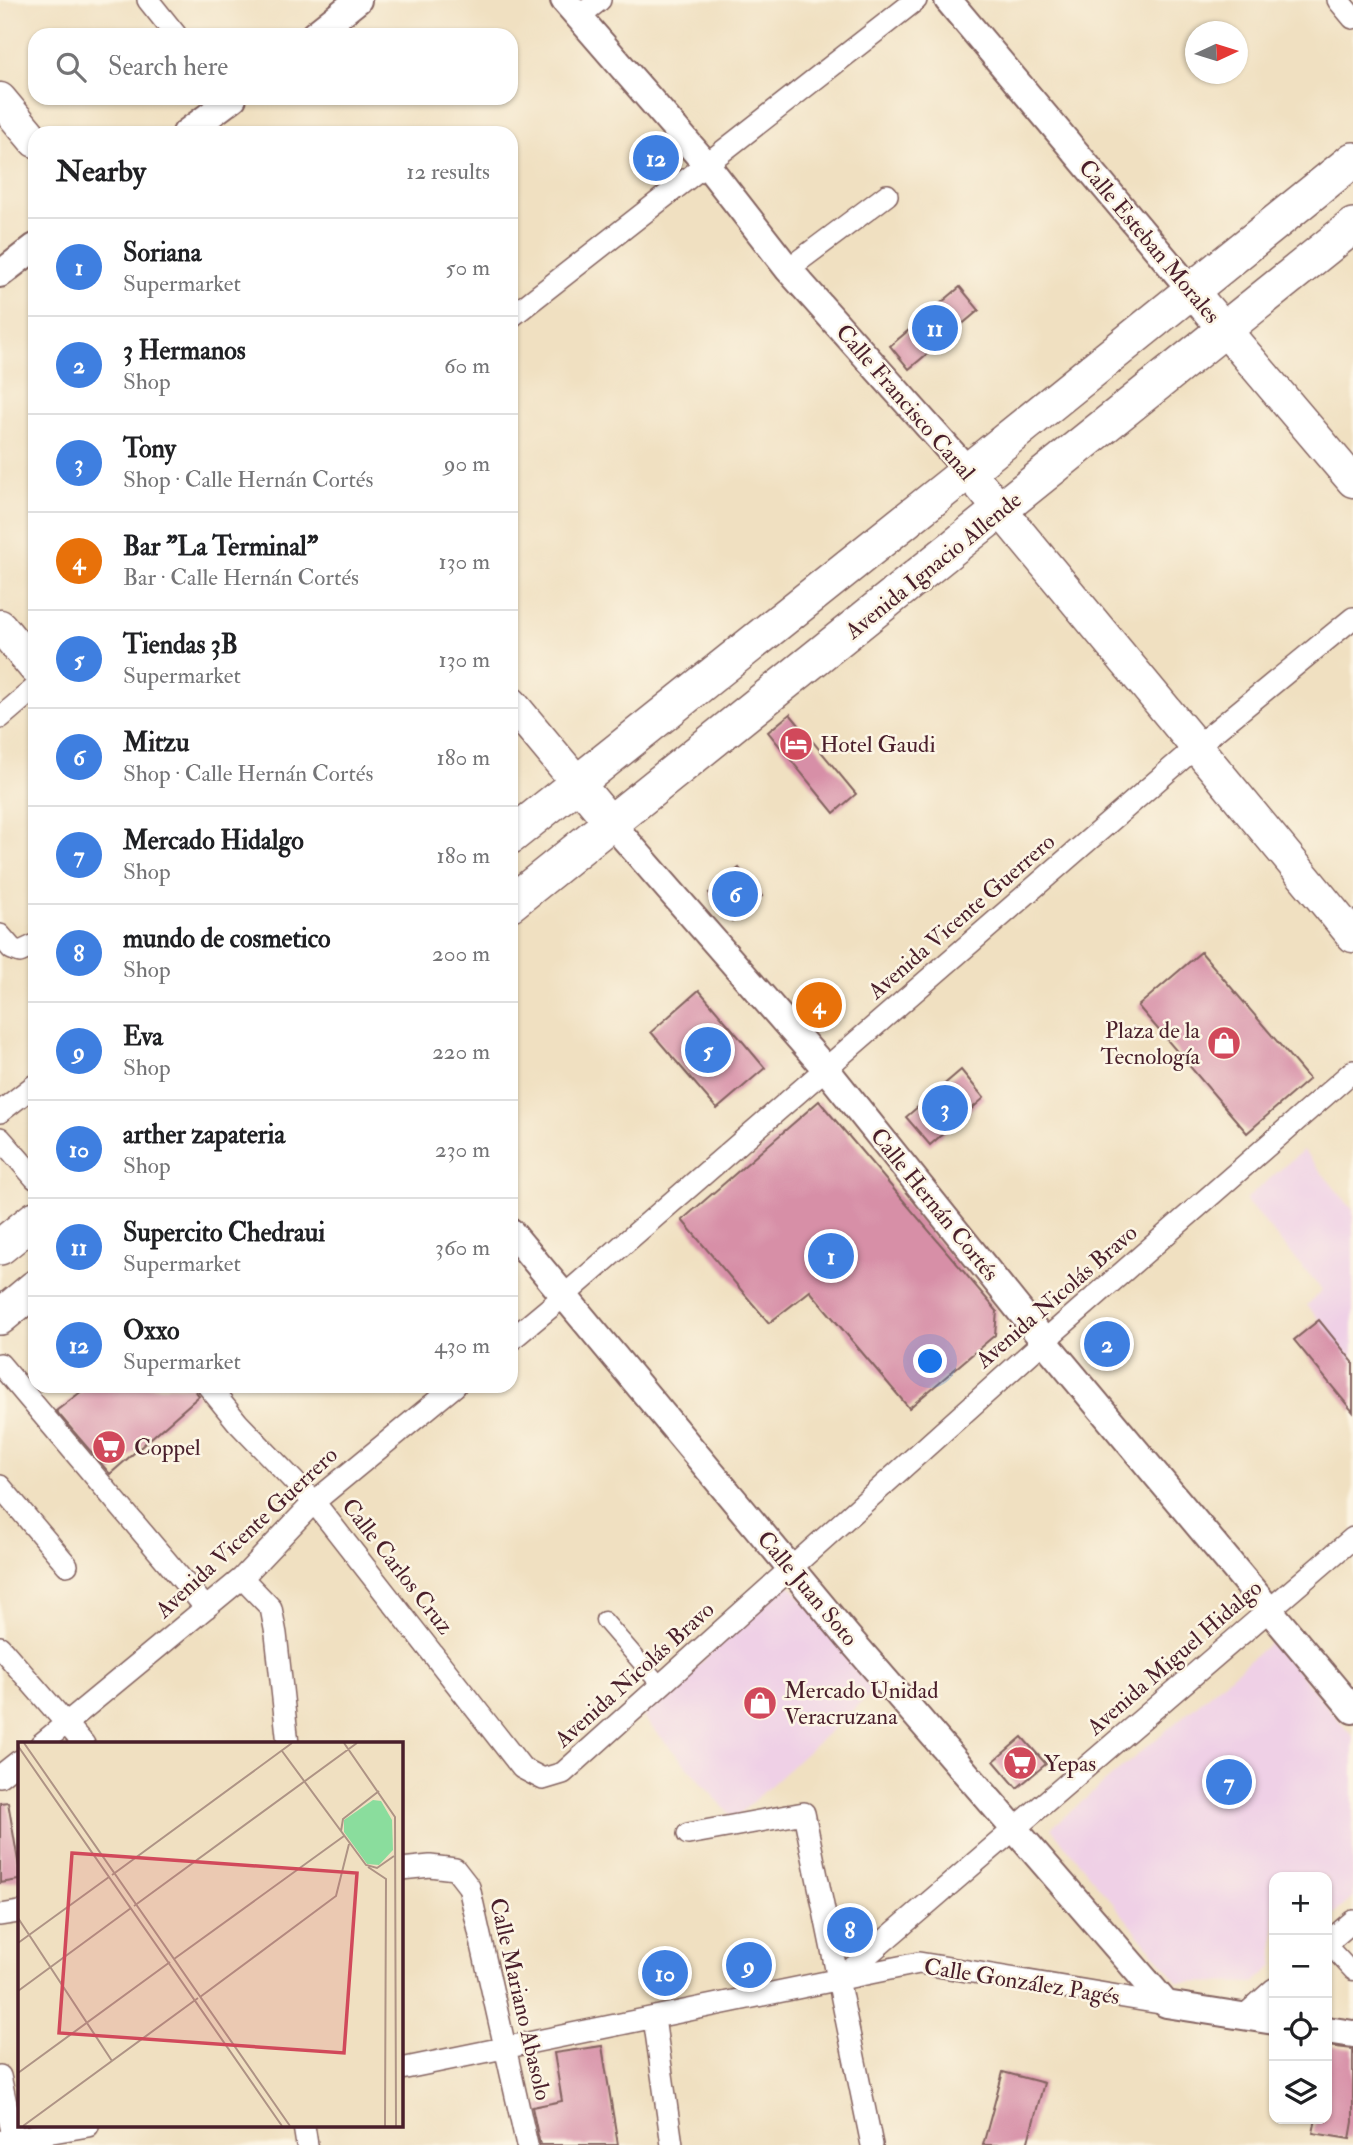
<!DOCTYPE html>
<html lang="en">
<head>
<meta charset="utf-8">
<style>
  body { margin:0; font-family:"IM FELL Double Pica",serif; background:#f6f6f6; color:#202124 }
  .controls { position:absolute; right:21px; bottom:21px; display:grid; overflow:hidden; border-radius:14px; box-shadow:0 2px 5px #0004 }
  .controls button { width:63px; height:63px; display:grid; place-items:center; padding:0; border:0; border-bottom:2px solid #e0e0e0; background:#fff; color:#202124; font:35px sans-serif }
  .compass { position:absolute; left:1185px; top:21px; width:63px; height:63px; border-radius:50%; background:#fff; box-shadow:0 2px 5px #0004; rotate:86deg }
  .you { position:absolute; left:931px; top:1362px; width:24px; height:24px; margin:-18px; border:5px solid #fff; border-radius:50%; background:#1a73e8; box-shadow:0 0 0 10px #1a73e833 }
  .badge { display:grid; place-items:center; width:46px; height:46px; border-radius:50%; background:#db2777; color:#fff; font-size:23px; font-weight:700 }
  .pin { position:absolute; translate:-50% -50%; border:4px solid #fff; box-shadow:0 2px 7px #0006 }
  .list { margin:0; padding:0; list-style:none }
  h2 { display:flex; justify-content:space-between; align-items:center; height:91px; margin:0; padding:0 28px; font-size:30px }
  h2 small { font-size:23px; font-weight:400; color:#757577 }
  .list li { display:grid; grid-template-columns:46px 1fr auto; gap:21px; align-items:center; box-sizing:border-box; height:98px; padding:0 28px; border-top:2px solid #e0e0e0 }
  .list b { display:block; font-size:26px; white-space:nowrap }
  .list p { margin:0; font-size:23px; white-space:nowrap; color:#757577 }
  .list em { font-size:23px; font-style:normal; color:#757577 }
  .icon { flex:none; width:38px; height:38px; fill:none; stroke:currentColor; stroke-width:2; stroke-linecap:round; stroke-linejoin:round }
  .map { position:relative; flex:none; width:1353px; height:2145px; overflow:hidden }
  .search { position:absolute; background:#fff; box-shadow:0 2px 5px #0004; left:28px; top:28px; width:490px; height:77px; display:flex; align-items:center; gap:18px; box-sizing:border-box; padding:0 24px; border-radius:21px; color:#757577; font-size:26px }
  .panel { position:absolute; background:#fff; box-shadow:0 2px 5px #0004; left:28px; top:126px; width:490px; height:1267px; border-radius:21px }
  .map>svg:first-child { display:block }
</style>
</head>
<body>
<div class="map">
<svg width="1353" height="2145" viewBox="0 0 1353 2145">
  <rect width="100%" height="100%" fill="#fcf5e5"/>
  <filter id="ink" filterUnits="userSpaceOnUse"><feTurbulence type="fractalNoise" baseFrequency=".0143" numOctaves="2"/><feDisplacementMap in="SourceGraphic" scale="14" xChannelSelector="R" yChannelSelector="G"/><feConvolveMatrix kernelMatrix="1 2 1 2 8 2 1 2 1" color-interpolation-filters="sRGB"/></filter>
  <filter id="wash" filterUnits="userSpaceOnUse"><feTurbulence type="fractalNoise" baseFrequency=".00686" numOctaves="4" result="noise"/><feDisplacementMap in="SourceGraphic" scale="28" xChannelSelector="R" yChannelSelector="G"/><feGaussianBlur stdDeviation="1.57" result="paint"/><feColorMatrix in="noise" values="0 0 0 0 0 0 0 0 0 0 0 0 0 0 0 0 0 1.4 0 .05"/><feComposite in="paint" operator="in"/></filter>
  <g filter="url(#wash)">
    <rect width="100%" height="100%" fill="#f0e0c1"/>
    <!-- built -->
    <path fill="#efd0e6" d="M 1303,1150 L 1353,1210 L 1353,1362 L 1307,1305 L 1322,1290 L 1245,1200 Z
      M 787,1582 L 877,1688 L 734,1819 L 643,1717 Z
      M 1272,1641 L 1353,1737 L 1353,1898 L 1327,1920 L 1327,1877 L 1274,1877 L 1274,1966 L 1254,1983 L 1178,1982 L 1051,1828 Z"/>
    <g id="blocks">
      <!-- building -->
      <path fill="#d78fa7" d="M 960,287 L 979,310 L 909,369 L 890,346 Z
        M 790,714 L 856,794 L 834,813 L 768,732 Z
        M 739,868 L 762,896 L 732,921 L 709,893 Z
        M 1201,952 L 1309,1079 L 1247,1133 L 1138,1006 Z
        M 699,990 L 765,1068 L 717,1109 L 651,1032 Z
        M 961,1070 L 984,1098 L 930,1145 L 906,1117 Z
        M 819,1101 L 997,1311 L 995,1335 L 909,1408 L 810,1291 L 769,1323 L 682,1220 Z
        M 1319,1320 L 1353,1362 L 1353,1412 L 1294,1340 Z
        M 80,1386 L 192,1386 L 199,1396 L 110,1474 L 56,1411 L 82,1391 Z
        M 1022,1737 L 1046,1764 L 1017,1788 L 994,1761 Z
        M 8,1802 L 19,1867 L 19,1880 L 0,1883 L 0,1803 Z
        M 602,2046 L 618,2145 L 540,2145 L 532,2107 L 562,2101 L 554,2053 Z
        M 1327,2046 L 1353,2049 L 1353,2122 L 1350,2139 L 1313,2133 L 1316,2119 L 1327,2119 Z
        M 1003,2072 L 1044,2083 L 1027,2145 L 983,2145 Z"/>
    </g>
  </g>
  <g filter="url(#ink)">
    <use href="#blocks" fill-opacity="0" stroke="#846360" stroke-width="2"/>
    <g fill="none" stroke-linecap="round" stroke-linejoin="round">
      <!-- pedestrian casing -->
      <g stroke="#846360" stroke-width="19">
        <path id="pedestrian" d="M 604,1620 L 661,1686
          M 1327,1944 L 1353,1972"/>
      </g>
      <!-- minor casing -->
      <g stroke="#846360" stroke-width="24">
        <path id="minor" d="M 148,0 L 176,35
          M 1338,0 L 1353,18
          M 578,17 L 600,0
          M 788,269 L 887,195
          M 511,317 L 916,0
          M 0,718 L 35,688
          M 0,935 L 12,949 L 20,952 L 35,945
          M 0,1112 L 35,1085
          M 0,1138 L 35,1178
          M 511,1340 L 565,1295 L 1197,746 L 1353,618
          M 0,1364 L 206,1608
          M 208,1386 L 238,1423 L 314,1502 L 522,1768 L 543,1779 L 563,1773 L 1044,1341 L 1353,1071
          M 0,1486 L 67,1565
          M 242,1578 L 271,1608 L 276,1634 L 288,1744
          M 0,1647 L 84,1744
          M 41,1744 L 242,1578 L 314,1502 L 455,1386
          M 0,1776 L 19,1761
          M 688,1834 L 804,1813 L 872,2145
          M 401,1869 L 430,1866 L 455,1869 L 469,1887 L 527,2145
          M 0,1915 L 19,1912
          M 1327,1943 L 1353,1921
          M 842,1977 L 1353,1538
          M 1244,2016 L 1274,1989
          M 654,2018 L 672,2145
          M 401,2069 L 919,1963 L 1166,2004
          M 0,2076 L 15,2145
          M 304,2126 L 307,2145
          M 0,2141 L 88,2126"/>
      </g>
      <!-- tertiary casing -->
      <g stroke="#846360" stroke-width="30">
        <path id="tertiary" d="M 564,0 L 707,165 L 788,269 L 968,471
          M 948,0 L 1191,290
          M 314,35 L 358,0
          M 186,133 L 233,98
          M 0,274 L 35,247
          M 611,823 L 825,1068 L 1044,1341 L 1353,1710
          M 511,1232 L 848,1637 L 1166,2004 L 1274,2021
          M 1327,2030 L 1353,2034"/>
      </g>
      <!-- secondary casing -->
      <g stroke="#846360" stroke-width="35">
        <path id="secondary" d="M 0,99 L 35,141
          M 1191,290 L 1353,481
          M 968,471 L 1353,936
          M 0,626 L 35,668
          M 511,703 L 611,823"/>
      </g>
      <!-- primary casing -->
      <g stroke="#846360" stroke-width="38">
        <path id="primary" d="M 511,836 L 968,471 L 1353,160
          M 511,903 L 1353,226
          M 0,1247 L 35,1219
          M 0,1317 L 35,1288"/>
      </g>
      <!-- pedestrian -->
      <use href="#pedestrian" stroke="#fff" stroke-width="16"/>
      <!-- minor -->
      <use href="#minor" stroke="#fff" stroke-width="21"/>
      <!-- tertiary -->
      <use href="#tertiary" stroke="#fff" stroke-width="26"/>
      <!-- secondary -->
      <use href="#secondary" stroke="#fff" stroke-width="32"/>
      <!-- primary -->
      <use href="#primary" stroke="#fff" stroke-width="35"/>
    </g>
  </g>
  <!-- icons -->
  <defs>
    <g id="hotel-disc" transform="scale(1.75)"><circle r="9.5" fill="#d1495b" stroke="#fcf5e5"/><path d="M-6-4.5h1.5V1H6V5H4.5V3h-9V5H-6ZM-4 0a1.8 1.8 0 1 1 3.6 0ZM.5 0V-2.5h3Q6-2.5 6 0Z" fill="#fff"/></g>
    <g id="shop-disc" transform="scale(1.75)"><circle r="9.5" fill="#d1495b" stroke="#fcf5e5"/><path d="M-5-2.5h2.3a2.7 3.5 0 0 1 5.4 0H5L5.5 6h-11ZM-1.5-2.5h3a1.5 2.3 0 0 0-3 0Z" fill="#fff"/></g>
    <g id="supermarket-disc" transform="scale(1.75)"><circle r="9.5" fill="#d1495b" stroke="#fcf5e5"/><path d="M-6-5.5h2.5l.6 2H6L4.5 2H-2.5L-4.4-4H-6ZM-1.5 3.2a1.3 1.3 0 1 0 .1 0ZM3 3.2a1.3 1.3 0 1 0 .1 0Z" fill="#fff"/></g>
  </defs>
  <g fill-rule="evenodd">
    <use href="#hotel-disc" x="796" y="744"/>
    <use href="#shop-disc" x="1224" y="1043"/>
    <use href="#supermarket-disc" x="109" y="1447"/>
    <use href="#shop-disc" x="760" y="1703"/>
    <use href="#supermarket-disc" x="1020" y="1763"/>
  </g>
  <g text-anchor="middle" stroke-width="5" stroke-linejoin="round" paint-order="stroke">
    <!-- street labels -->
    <g font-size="23" fill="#4a1f2b" stroke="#fcf5e5">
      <text transform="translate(1150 241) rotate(50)" y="8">Calle Esteban Morales</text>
      <text transform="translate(906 402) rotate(49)" y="8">Calle Francisco Canal</text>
      <text transform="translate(933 565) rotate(-39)" y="8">Avenida Ignacio Allende</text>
      <text transform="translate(961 916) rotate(-41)" y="8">Avenida Vicente Guerrero</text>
      <text transform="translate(935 1204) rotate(51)" y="8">Calle Hernán Cortés</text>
      <text transform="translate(1056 1296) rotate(-41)" y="8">Avenida Nicolás Bravo</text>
      <text transform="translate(246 1532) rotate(-43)" y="8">Avenida Vicente Guerrero</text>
      <text transform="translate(398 1566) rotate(52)" y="8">Calle Carlos Cruz</text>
      <text transform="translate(808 1588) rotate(50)" y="8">Calle Juan Soto</text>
      <text transform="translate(1174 1657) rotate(-41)" y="8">Avenida Miguel Hidalgo</text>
      <text transform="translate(634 1674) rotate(-42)" y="8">Avenida Nicolás Bravo</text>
      <text transform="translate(1022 1981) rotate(9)" y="8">Calle González Pagés</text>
      <text transform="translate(521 1999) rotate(77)" y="8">Calle Mariano Abasolo</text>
    </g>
    <!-- poi labels -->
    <g font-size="23" fill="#4a1f2b" stroke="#fcf5e5" text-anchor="start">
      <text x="820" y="752">Hotel Gaudi</text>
      <text x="1200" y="1038" text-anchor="end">Plaza de la<tspan x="1200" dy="26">Tecnología</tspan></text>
      <text x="134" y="1455">Coppel</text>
      <text x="784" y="1698">Mercado Unidad<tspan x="784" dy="26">Veracruzana</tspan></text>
      <text x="1044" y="1771">Yepas</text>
    </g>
  </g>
  <!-- overview -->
  <g transform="translate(18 1742)">
    <rect width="385" height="385" fill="#f0e0c1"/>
    <path d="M 355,58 L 363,59 L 374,78 L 375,108 L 361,123 L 349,122 L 326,90 L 326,78 Z" fill="#8add9d"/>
    <path fill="none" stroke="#ae9385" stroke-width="2" d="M 6,1 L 272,384M 326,1 L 377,75 L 378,384M 0,4 L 264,384M 264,9 L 348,123 L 359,126 L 376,114M 323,89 L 325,77 L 361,49M 350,125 L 368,137 L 367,384M 94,133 L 274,1M 116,164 L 339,1M 0,176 L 94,319M 0,201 L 91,135M 156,217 L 326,94M 0,249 L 113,166M 182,255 L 318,154 L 331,102M 0,331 L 152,220M 5,384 L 180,256"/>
    <path fill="#d1495b" fill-opacity="0.15" stroke="#d1495b" stroke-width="3.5" d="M 54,111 L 339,131 L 326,311 L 41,291 Z"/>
    <rect width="385" height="385" fill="none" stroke="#4a1f2b" stroke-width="3.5"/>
  </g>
</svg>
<div class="controls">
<button>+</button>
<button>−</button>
<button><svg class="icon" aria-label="locate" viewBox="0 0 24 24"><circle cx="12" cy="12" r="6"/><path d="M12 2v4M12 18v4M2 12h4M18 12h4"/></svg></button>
<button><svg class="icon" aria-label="layers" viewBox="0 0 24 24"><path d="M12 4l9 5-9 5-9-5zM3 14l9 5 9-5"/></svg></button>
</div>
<svg class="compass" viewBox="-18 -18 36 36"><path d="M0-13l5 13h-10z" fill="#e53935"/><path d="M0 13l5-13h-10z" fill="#757577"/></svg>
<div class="you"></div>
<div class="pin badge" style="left:831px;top:1256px;background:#3f7fe0">1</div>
<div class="pin badge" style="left:1107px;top:1344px;background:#3f7fe0">2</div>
<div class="pin badge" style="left:945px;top:1108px;background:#3f7fe0">3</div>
<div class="pin badge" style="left:819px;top:1005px;background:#e8710a">4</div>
<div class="pin badge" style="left:708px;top:1050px;background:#3f7fe0">5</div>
<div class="pin badge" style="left:735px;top:894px;background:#3f7fe0">6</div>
<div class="pin badge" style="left:1229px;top:1782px;background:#3f7fe0">7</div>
<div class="pin badge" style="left:850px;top:1930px;background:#3f7fe0">8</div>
<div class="pin badge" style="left:749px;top:1965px;background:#3f7fe0">9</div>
<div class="pin badge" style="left:665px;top:1973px;background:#3f7fe0">10</div>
<div class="pin badge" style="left:935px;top:328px;background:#3f7fe0">11</div>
<div class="pin badge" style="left:656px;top:158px;background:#3f7fe0">12</div>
<div class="search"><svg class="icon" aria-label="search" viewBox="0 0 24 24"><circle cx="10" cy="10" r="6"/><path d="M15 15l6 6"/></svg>Search here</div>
<section class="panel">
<h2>Nearby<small>12 results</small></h2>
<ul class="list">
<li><span class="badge" style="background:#3f7fe0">1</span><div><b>Soriana</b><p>Supermarket</p></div><em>50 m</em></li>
<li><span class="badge" style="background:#3f7fe0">2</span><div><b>3 Hermanos</b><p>Shop</p></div><em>60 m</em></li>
<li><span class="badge" style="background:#3f7fe0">3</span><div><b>Tony</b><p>Shop · Calle Hernán Cortés</p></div><em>90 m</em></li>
<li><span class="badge" style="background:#e8710a">4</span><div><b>Bar &quot;La Terminal&quot;</b><p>Bar · Calle Hernán Cortés</p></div><em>130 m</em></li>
<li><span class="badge" style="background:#3f7fe0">5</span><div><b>Tiendas 3B</b><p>Supermarket</p></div><em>130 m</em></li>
<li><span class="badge" style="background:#3f7fe0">6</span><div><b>Mitzu</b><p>Shop · Calle Hernán Cortés</p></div><em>180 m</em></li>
<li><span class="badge" style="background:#3f7fe0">7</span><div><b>Mercado Hidalgo</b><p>Shop</p></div><em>180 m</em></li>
<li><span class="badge" style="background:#3f7fe0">8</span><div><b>mundo de cosmetico</b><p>Shop</p></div><em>200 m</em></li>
<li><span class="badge" style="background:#3f7fe0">9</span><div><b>Eva</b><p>Shop</p></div><em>220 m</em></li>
<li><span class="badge" style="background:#3f7fe0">10</span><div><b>arther zapateria</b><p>Shop</p></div><em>230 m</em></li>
<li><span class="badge" style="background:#3f7fe0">11</span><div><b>Supercito Chedraui</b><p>Supermarket</p></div><em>360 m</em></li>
<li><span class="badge" style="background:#3f7fe0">12</span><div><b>Oxxo</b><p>Supermarket</p></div><em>430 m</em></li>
</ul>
</section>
</div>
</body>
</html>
